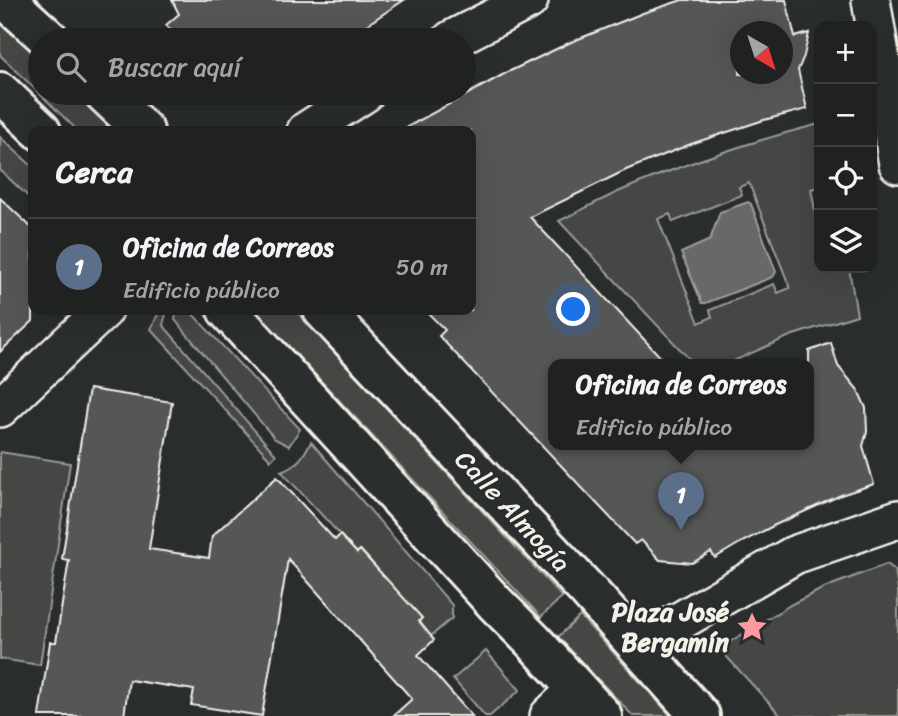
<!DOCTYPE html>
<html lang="es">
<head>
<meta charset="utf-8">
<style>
  body { margin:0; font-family:Sriracha,sans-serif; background:#2d2f2f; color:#f1f3f6 }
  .controls { position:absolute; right:21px; top:21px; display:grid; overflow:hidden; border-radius:14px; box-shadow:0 7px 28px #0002 }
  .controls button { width:63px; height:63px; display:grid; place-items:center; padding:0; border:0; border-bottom:2px solid #3d3f40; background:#202222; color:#f1f3f6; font:35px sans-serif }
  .compass { position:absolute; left:730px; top:21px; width:63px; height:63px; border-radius:50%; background:#202222; box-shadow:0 7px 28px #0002; rotate:141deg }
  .you { position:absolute; left:574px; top:310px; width:24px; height:24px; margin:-18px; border:5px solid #fff; border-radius:50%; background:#1a73e8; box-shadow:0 0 0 10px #1a73e833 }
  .badge { display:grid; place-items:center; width:46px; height:46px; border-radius:50%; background:#ff9aa2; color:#fff; font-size:23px; font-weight:700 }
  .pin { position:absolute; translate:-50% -58px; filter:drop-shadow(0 2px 4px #0008) }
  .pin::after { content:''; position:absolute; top:37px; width:24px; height:21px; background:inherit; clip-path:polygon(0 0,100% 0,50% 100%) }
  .popup { position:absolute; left:548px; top:359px; width:266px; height:91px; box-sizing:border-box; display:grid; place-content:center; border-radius:14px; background:#202222; filter:drop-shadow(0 2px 5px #0005); font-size:23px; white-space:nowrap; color:#a2a4a5 }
  .popup b { font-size:26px; color:#f1f3f6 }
  .popup::after { content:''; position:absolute; left:50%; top:100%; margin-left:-14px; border:14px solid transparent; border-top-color:#202222 }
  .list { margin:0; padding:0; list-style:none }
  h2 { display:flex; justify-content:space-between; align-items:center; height:91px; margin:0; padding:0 28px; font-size:30px }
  h2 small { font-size:23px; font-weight:400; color:#a2a4a5 }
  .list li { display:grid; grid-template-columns:46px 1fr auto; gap:21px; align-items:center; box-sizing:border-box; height:98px; padding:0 28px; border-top:2px solid #3d3f40 }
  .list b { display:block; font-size:26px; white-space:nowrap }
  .list p { margin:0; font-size:23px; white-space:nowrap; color:#a2a4a5 }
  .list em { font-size:23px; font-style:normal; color:#a2a4a5 }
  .icon { flex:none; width:38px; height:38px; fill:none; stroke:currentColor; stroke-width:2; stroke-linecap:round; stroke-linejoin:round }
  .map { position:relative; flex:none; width:898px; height:716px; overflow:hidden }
  .search { position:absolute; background:#202222; box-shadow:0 7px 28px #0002; left:28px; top:28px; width:448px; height:77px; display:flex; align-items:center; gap:18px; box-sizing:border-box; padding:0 24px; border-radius:38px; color:#a2a4a5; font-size:26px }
  .panel { position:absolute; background:#202222; box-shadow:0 7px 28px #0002; left:28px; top:126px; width:448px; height:189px; border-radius:14px }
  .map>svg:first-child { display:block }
</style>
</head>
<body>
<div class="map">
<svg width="898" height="716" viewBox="0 0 898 716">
  <rect width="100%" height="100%" fill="#2a2d2e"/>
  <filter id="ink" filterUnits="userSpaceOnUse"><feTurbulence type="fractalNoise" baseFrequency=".0143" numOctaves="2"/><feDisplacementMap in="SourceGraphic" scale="14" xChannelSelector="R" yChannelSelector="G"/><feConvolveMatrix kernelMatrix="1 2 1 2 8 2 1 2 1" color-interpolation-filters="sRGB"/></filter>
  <g filter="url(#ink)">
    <!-- green -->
    <path fill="#444645" stroke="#9c9c96" stroke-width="2" fill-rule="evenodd" d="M 0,16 L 40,54 L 40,93 L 81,93 L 119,131 L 78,131 L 0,55 Z
      M 819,124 L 819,187 L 811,189 L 816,215 L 819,215 L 819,268 L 849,268 L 857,315 L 790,336 L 727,364 L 694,364 L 559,221 C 582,210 604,198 627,188 C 689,162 753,141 819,124 ZM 749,183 L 790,288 L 778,293 L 774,284 L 710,310 L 712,317 L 699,323 L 658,219 L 670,214 L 673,222 L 742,195 L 739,187 Z
      M 0,137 L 33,167 L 33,201 L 0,170 Z
      M 160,310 L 167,310 L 163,325 L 276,455 L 271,460 L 151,329 Z
      M 177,310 L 189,310 L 300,429 L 289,446 L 275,439 L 175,320 Z
      M 255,310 L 295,310 L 562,597 L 541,617 Z
      M 311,442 L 452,605 L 452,618 L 431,636 L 418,622 L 422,618 L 372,570 L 376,567 L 361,550 L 357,553 L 281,471 C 299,464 302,458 311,442 Z
      M 0,452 L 70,463 L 40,665 L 0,659 Z
      M 887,564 L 895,570 L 898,590 L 898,716 L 781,716 L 726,656 L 725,649 L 728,643 L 792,604 L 824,588 Z
      M 580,616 L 671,716 L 633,716 L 558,637 Z
      M 486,651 L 520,690 L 490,716 L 485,716 L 453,679 Z"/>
    <!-- water -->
    <path fill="#676866" stroke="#9f9f9a" stroke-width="2" d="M 748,202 L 751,204 L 776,272 L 773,277 L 706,303 L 702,303 L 681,253 L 710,240 L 720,212 Z"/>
    <!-- building -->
    <path fill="#555756" stroke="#f4f1e8" stroke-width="2" fill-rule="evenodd" d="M 172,0 L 404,0 L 344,40 L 178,40 L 174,35 L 175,34 L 166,25 L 179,14 Z
      M 682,0 L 786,0 L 795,37 L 809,33 L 804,56 L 798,70 L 807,109 L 764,120 L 691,144 L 626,170 L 530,217 L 667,364 L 553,364 L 553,444 L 809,444 L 809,351 L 831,343 L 838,366 L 858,390 L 866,408 L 867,432 L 863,446 L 874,484 L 841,495 L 775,525 L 740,543 L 715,558 L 711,552 L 692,563 L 660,560 L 641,540 L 635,544 L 439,336 L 445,330 L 425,310 L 471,310 L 471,131 L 400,131 L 506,73 L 571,42 L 643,13 ZM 740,32 L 782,32 L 782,74 L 740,74 Z
      M 0,198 L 33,229 L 33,321 L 0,352 Z
      M 89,389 L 172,402 L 149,549 L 209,558 L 212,536 L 277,477 L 335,540 L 340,535 L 357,553 L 360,550 L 422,618 L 419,621 L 434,640 L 418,655 L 472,716 L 393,716 L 412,699 L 288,559 L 262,716 L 191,705 L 194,690 L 129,680 L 124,716 L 39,716 L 50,642 L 56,642 L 69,560 L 62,559 Z"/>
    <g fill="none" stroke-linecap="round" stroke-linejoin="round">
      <!-- minor casing -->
      <g stroke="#f4f1e8" stroke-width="42">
        <path id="minor" d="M 871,0 L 898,164
          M 451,40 L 529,0
          M 306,131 L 365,93
          M 0,408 L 104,310
          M 637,646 L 794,555 L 898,519
          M 549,716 L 577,689"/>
      </g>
      <!-- secondary casing -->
      <g stroke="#f4f1e8" stroke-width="44">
        <path id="secondary" d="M 6,0 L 50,40
          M 0,92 L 41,131
          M 104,93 L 144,131
          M 227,310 L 496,604 L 533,641 L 602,716
          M 323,310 L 589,592 L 700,716"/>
      </g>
      <!-- minor -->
      <use href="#minor" stroke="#2a2d2e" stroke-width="37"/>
      <!-- secondary -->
      <use href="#secondary" stroke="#2a2d2e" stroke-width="38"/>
    </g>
  </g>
  <!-- icons -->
  <defs>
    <g id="sight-bare" transform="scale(2.415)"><path d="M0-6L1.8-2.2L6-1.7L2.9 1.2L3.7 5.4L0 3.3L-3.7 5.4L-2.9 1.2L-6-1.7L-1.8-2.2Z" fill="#ff9aa2" stroke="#2a2d2e" stroke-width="2.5" paint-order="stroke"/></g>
  </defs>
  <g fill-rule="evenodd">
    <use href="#sight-bare" x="752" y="627"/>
  </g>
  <g text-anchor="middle" stroke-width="5" stroke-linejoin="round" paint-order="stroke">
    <!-- street labels -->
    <g font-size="26" fill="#f4f1e8" stroke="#2a2d2e">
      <text transform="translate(513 511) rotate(47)" y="9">Calle Almogía</text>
    </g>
    <!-- poi labels -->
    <g font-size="26" font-weight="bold" fill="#f4f1e8" stroke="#2a2d2e" text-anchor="end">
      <text x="729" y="621">Plaza José<tspan x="729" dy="30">Bergamín</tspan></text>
    </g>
  </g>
</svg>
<div class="controls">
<button>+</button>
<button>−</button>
<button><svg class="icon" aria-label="locate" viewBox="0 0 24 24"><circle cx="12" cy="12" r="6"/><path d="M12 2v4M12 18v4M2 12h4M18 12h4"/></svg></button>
<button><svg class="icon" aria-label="layers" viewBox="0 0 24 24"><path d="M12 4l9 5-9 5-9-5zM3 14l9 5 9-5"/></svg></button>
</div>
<svg class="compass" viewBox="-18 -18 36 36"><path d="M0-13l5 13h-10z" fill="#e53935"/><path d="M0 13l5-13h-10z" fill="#a2a4a5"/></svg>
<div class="you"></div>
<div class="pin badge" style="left:681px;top:530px;background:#5c6f8a">1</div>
<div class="popup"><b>Oficina de Correos</b>Edificio público</div>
<div class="search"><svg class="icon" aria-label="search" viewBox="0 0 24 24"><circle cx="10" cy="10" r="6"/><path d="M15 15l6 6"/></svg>Buscar aquí</div>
<section class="panel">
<h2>Cerca<small></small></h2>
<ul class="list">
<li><span class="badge" style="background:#5c6f8a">1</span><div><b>Oficina de Correos</b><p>Edificio público</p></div><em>50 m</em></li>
</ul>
</section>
</div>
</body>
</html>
